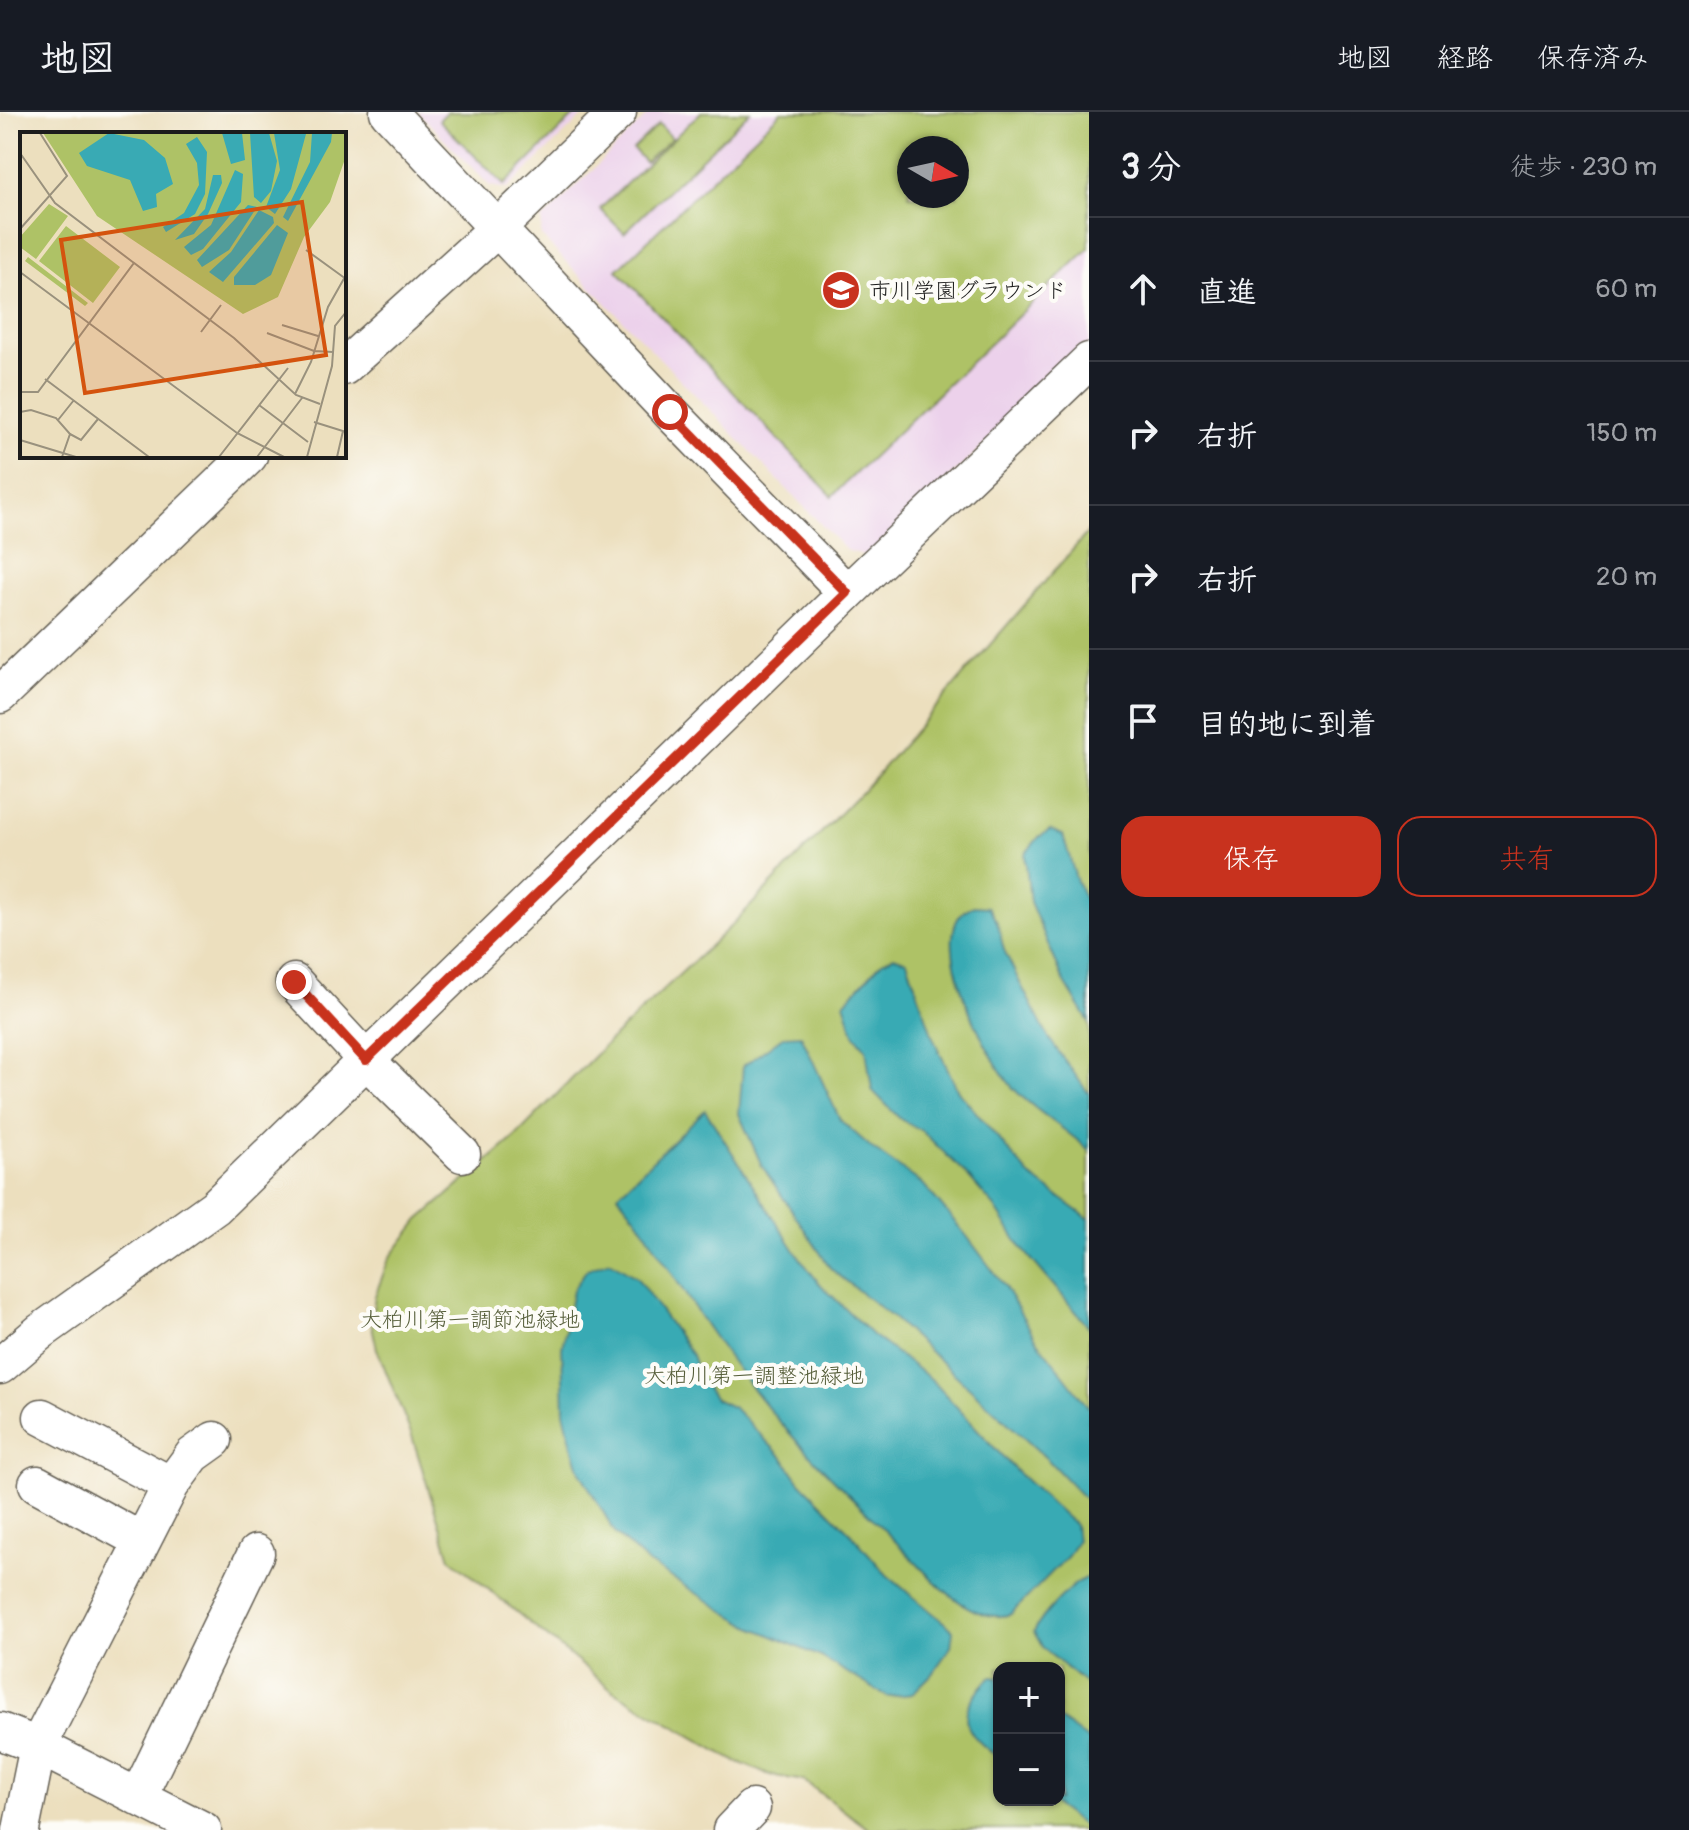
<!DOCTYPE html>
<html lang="ja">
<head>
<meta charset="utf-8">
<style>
  body { margin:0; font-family:Pangolin,"Klee One",sans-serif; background:#242831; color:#f1f3f6 }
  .controls { position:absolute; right:24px; bottom:24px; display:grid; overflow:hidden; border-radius:16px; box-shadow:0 2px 6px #0004 }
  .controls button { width:72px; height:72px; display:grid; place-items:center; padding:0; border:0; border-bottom:2px solid #363941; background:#171b24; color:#f1f3f6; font:40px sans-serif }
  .compass { position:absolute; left:897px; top:24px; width:72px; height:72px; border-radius:50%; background:#171b24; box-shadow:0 2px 6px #0004; rotate:99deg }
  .stop { position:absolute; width:24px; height:24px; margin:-18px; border:6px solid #c8321e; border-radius:50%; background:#fff }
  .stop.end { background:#c8321e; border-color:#fff; box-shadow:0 2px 8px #0008 }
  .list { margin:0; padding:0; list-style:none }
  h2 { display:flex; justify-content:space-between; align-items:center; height:104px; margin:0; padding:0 32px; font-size:34px }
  h2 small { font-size:26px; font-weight:400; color:#9ea1a6 }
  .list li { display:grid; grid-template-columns:52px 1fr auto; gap:24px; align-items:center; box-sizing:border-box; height:144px; padding:0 32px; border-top:2px solid #363941 }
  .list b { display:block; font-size:30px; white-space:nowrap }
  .list em { font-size:26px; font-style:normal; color:#9ea1a6 }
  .actions { display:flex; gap:16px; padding:24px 32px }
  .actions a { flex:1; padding:18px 0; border:2px solid #c8321e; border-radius:24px; text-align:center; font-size:28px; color:#c8321e }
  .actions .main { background:#c8321e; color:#fff }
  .icon { flex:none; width:44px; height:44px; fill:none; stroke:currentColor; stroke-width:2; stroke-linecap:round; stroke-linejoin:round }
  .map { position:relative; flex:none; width:1089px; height:1718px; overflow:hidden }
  header { display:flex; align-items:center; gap:48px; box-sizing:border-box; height:112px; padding:0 40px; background:#171b24; border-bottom:2px solid #363941 }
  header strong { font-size:38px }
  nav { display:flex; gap:44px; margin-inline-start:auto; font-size:28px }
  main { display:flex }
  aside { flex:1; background:#171b24 }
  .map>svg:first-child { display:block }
</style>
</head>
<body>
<header>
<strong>地図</strong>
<nav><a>地図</a><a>経路</a><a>保存済み</a></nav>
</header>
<main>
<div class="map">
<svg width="1089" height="1718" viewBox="0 0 1089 1718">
  <rect width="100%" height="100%" fill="#fdfcf7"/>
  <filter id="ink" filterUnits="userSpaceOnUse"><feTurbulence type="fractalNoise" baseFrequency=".0125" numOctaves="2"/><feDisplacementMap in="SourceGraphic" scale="16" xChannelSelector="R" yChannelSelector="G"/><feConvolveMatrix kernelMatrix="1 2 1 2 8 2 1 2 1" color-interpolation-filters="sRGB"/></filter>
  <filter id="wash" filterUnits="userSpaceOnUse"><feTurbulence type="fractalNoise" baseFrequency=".006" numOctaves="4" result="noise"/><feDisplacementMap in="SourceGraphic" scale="32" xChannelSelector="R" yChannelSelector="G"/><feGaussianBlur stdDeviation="1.8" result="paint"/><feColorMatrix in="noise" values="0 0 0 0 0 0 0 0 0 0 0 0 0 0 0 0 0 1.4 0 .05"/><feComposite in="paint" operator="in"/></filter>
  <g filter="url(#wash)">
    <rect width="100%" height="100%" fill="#ecdfbe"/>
    <!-- built -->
    <path fill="#ecd1eb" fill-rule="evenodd" d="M 418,0 L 587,0 L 507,77 L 490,74 Z
      M 651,0 L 1089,0 L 1089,233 L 867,444 L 846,438 L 541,124 L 542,108 ZM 909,36 L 957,36 L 957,84 L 909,84 Z"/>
    <!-- green -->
    <path fill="#aec266" stroke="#656f41" stroke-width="2" fill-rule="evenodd" d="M 447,0 L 578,0 L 504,73 L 439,8 Z
      M 701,0 L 750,0 L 624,121 L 600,97 Z
      M 781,0 L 1089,0 L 1089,136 L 832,384 L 617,158 ZM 957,36 L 957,84 L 909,84 L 909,36 Z
      M 659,12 L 672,26 L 645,50 L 633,37 Z
      M 1089,419 L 1089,1718 L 870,1718 L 804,1669 L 770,1663 L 733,1648 L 615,1580 L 450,1446 L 412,1324 L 377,1237 L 371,1210 L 375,1184 L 389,1147 L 419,1108 L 515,1025 L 605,933 L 731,814 L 875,665 ZM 999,1556 L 1059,1556 L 1059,1688 L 999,1688 Z"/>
    <!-- water -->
    <path fill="#39aab4" stroke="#2a6368" stroke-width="2" d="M 1050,718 L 1063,723 L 1077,770 L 1089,796 L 1089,910 L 1064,869 L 1030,790 L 1025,742 L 1038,726 Z
      M 974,794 L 988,795 L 997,810 L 1004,838 L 1020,871 L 1048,925 L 1089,982 L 1089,1038 C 1066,1017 1038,1001 1016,979 C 989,952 917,812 974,794 Z
      M 894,844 L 907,849 L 934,928 L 958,979 L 1029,1063 L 1089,1107 L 1089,1215 L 1020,1134 L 994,1094 L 964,1060 L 922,1019 L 900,1007 L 872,978 L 866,937 L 854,922 L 844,891 L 882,850 Z
      M 801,923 L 840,1008 L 872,1036 L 924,1073 L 966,1123 L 1005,1175 L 1036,1227 L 1089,1296 L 1089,1391 L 1048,1348 L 961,1268 L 893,1206 L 831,1157 L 762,1054 L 739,1002 L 743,954 L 784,924 Z
      M 705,998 L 797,1142 L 819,1171 L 872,1223 L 931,1267 L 1016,1359 L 1075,1413 L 1077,1429 L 1068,1444 L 1011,1502 C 970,1516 924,1458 898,1432 C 854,1387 808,1345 768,1296 C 720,1239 680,1174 640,1111 C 634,1101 624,1093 618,1082 Z
      M 610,1149 L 637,1166 L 692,1243 L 700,1266 L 715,1287 L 734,1296 L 783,1346 L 800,1370 L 848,1418 L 887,1463 L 953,1518 L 951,1535 L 931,1563 L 912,1582 L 888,1585 L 821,1545 L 752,1515 L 726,1500 L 647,1450 L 616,1422 L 580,1360 L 572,1334 L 564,1300 L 562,1236 L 573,1178 L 587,1157 Z
      M 1089,1465 L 1089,1575 L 1043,1536 L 1034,1520 C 1041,1505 1073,1468 1089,1465 Z
      M 991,1565 L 999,1566 L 999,1646 C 961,1618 953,1602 991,1565 Z
      M 1059,1607 L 1089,1629 L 1089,1718 L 1048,1688 L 1059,1688 Z"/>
  </g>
  <g filter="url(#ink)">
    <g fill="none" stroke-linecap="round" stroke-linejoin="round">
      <!-- minor casing -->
      <g stroke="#656055" stroke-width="39">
        <path id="minor" d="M 344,255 L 499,115 L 618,0
          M 847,481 L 1089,249
          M 0,583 L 249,344
          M 294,870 L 366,948 L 462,1042
          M 0,1254 L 40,1220 L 215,1095 L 847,481 L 670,300 L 388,0
          M 42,1305 L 171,1373
          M 37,1372 L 142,1429
          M 0,1619 L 38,1634 L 203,1718
          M 138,1685 L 256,1441
          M 21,1718 L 38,1634 L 171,1373 L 193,1343 L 214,1328
          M 731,1718 L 752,1696"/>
      </g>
      <!-- minor -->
      <use href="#minor" stroke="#fff" stroke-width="36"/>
    </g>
  </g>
  <g fill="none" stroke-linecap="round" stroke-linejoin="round" filter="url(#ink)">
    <!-- route -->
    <path stroke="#c8321e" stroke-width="10" d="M 294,870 L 366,948 L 847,481 L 670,300"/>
  </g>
  <!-- icons -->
  <defs>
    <g id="school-disc" transform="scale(2)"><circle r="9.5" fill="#c8321e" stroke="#fdfcf7"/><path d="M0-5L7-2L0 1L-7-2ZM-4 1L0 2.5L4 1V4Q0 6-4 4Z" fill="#fff"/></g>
  </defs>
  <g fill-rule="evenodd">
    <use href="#school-disc" x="841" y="178"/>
  </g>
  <g text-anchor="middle" stroke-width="8" stroke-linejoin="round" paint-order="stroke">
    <!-- poi labels -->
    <g font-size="22" fill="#1c1c1c" stroke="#fdfcf7" text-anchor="start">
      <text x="869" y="186">市川学園グラウンド</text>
    </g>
    <!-- park labels -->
    <g font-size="22" fill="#565e3a" stroke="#fdfcf7">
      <text x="470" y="1215">大柏川第一調節池緑地</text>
      <text x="754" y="1271">大柏川第一調整池緑地</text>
    </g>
  </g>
  <!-- overview -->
  <g transform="translate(20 20)">
    <rect width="326" height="326" fill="#ecdfbe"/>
    <path d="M 23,1 L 326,1 L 326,24 L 310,70 L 284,105 L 258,165 L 223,182 L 77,84 ZM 29,72 L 48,84 L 16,127 L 0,115 L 0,105 ZM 46,94 L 100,135 L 73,171 L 19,129 ZM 8,125 L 68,171 L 65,174 L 5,129 Z" fill="#aec266"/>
    <path d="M 89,1 L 124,8 L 145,26 L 153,52 L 136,62 L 137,75 L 123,79 L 110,48 L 67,34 L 59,21 ZM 202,1 L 222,1 L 225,28 L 211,32 ZM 230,1 L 249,1 L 257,29 L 251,59 L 241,71 L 234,65 ZM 254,1 L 286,2 L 271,57 L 255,82 L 246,75 L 260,38 ZM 292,1 L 312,1 L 311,10 L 268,89 L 263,85 L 290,30 ZM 177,5 L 187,20 L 185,62 L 175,82 L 146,100 L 143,95 L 164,81 L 179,53 L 177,31 L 166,12 ZM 215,38 L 223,42 L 221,70 L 183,117 L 171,123 L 164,115 L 191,93 ZM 193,43 L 201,43 L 202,51 L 188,82 L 174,102 L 155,108 L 185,77 ZM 228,73 L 237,75 L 209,118 L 182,135 L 177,128 ZM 239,78 L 253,85 L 254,91 L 203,150 L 189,140 L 211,120 ZM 257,93 L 268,101 L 251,143 L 235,153 L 214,153 L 214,145 Z" fill="#39aab4"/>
    <path fill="none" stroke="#99917d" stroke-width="2" d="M 0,21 L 35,71 L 114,131M 0,97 L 47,44 L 20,1M 286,118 L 326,147M 0,140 L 217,301 L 264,325M 262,193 L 298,204M 181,200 L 201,173M 247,201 L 294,219 L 313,220M 25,247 L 129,325M 0,260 L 18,260 L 114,131 L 214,206 L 276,263 L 300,272M 275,262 L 291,230 L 308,175 L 326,143M 239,273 L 288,310M 0,280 L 11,278 L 36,286 L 50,302 L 42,325M 38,288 L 54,268M 294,290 L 326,300M 50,302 L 61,308 L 78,287M 0,308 L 56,325M 199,325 L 268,236M 237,325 L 282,266M 287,325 L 312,234 L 315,194 L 326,180M 317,325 L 323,299"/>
    <path fill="#d4530e" fill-opacity="0.15" stroke="#d4530e" stroke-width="4" d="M 282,70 L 306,223 L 65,261 L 41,108 Z"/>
    <rect width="326" height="326" fill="none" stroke="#1c1c1c" stroke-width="4"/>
  </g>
</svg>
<div class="controls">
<button>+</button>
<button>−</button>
</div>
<svg class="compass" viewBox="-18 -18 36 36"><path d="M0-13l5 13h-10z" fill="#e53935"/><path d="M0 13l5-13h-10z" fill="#9ea1a6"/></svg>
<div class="stop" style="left:670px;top:300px"></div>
<div class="stop end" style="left:294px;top:870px"></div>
</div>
<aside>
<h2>3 分<small>徒歩 · 230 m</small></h2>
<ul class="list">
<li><svg class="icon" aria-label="ahead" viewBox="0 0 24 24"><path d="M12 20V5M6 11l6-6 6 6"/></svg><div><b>直進</b></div><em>60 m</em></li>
<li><svg class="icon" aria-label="right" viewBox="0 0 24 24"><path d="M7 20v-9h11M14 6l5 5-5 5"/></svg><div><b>右折</b></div><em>150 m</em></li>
<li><svg class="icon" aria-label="right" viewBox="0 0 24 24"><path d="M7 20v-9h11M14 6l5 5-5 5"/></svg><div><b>右折</b></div><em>20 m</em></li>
<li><svg class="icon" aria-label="arrive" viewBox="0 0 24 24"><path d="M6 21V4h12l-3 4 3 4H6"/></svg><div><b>目的地に到着</b></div></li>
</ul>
<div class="actions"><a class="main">保存</a><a>共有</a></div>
</aside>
</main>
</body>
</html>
